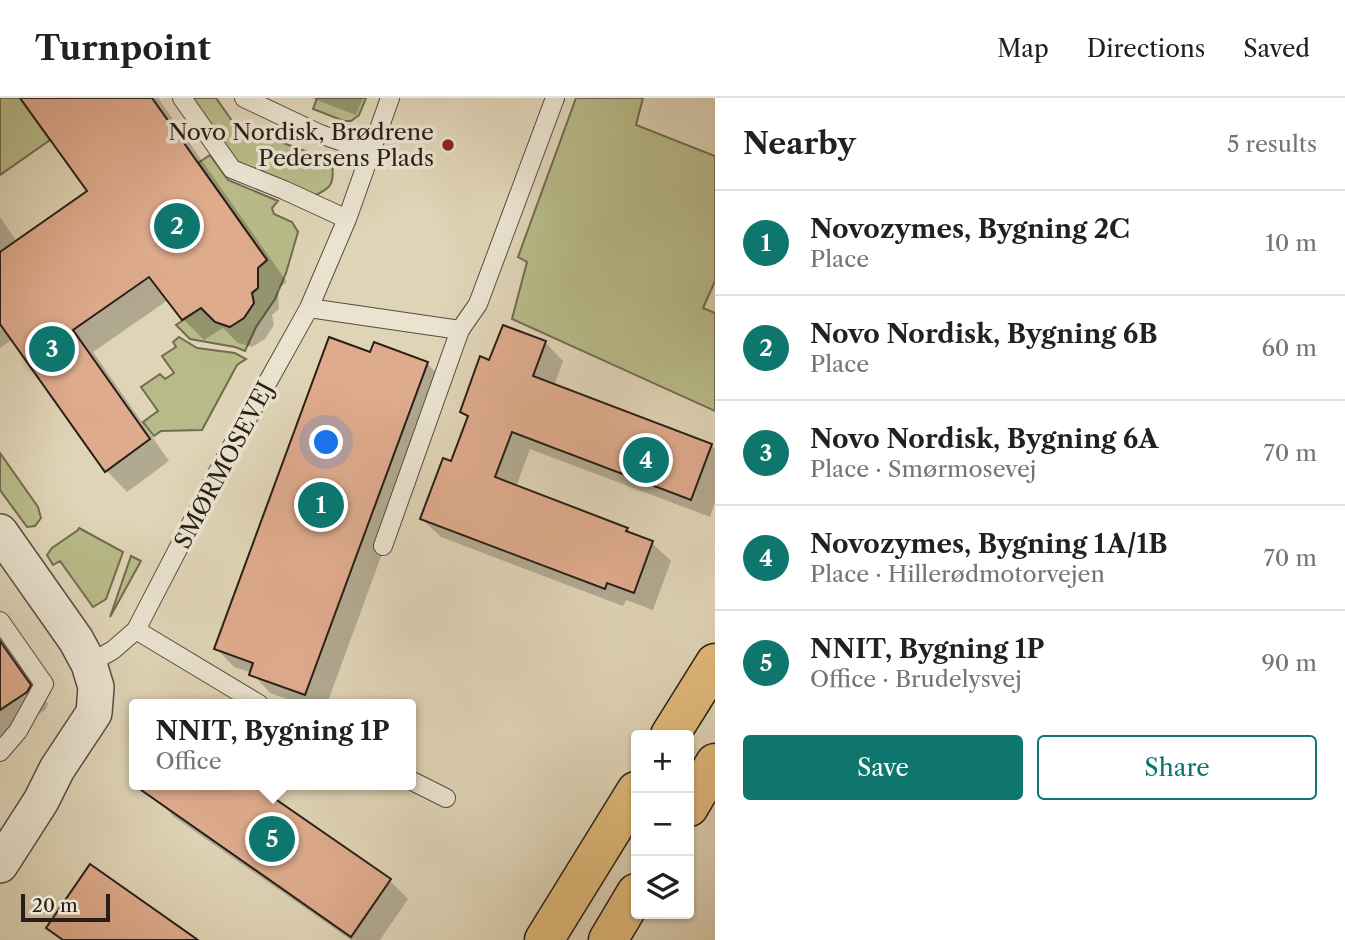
<!DOCTYPE html>
<html lang="en">
<head>
<meta charset="utf-8">
<style>
  body { margin:0; font-family:"Libre Caslon Text",serif; background:#f2f2f2; color:#202124 }
  .controls { position:absolute; right:21px; bottom:21px; display:grid; overflow:hidden; border-radius:7px; box-shadow:0 2px 5px #0004 }
  .controls button { width:63px; height:63px; display:grid; place-items:center; padding:0; border:0; border-bottom:2px solid #e0e0e0; background:#fff; color:#202124; font:35px sans-serif }
  .scale { position:absolute; left:21px; bottom:18px; width:89px; box-sizing:border-box; padding-left:7px; border:4px solid #291e17; border-top:0; font-size:19px; line-height:24px; white-space:nowrap; color:#291e17; -webkit-text-stroke:5px #eae3d0; paint-order:stroke }
  .you { position:absolute; left:327px; top:345px; width:24px; height:24px; margin:-18px; border:5px solid #fff; border-radius:50%; background:#1a73e8; box-shadow:0 0 0 10px #1a73e833 }
  .badge { display:grid; place-items:center; width:46px; height:46px; border-radius:50%; background:#0f766e; color:#fff; font-size:23px; font-weight:700 }
  .pin { position:absolute; translate:-50% -50%; border:4px solid #fff; box-shadow:0 2px 7px #0006 }
  .popup { position:absolute; left:129px; top:601px; width:287px; height:91px; box-sizing:border-box; display:grid; place-content:center; border-radius:7px; background:#fff; filter:drop-shadow(0 2px 5px #0005); font-size:23px; white-space:nowrap; color:#757577 }
  .popup b { font-size:26px; color:#202124 }
  .popup::after { content:''; position:absolute; left:50%; top:100%; margin-left:-14px; border:14px solid transparent; border-top-color:#fff }
  .list { margin:0; padding:0; list-style:none }
  h2 { display:flex; justify-content:space-between; align-items:center; height:91px; margin:0; padding:0 28px; font-size:30px }
  h2 small { font-size:23px; font-weight:400; color:#757577 }
  .list li { display:grid; grid-template-columns:46px 1fr auto; gap:21px; align-items:center; box-sizing:border-box; height:105px; padding:0 28px; border-top:2px solid #e0e0e0 }
  .list b { display:block; font-size:26px; white-space:nowrap }
  .list p { margin:0; font-size:23px; white-space:nowrap; color:#757577 }
  .list em { font-size:23px; font-style:normal; color:#757577 }
  .actions { display:flex; gap:14px; padding:21px 28px }
  .actions a { flex:1; padding:16px 0; border:2px solid #0f766e; border-radius:7px; text-align:center; font-size:24px; color:#0f766e }
  .actions .main { background:#0f766e; color:#fff }
  .icon { flex:none; width:38px; height:38px; fill:none; stroke:currentColor; stroke-width:2; stroke-linecap:round; stroke-linejoin:round }
  .map { position:relative; flex:none; width:715px; height:842px; overflow:hidden }
  header { display:flex; align-items:center; gap:42px; box-sizing:border-box; height:98px; padding:0 35px; background:#fff; border-bottom:2px solid #e0e0e0 }
  header strong { font-size:33px }
  nav { display:flex; gap:38px; margin-inline-start:auto; font-size:24px }
  main { display:flex }
  aside { flex:1; background:#fff }
  .map>svg:first-child { display:block }
</style>
</head>
<body>
<header>
<strong>Turnpoint</strong>
<nav><a>Map</a><a>Directions</a><a>Saved</a></nav>
</header>
<main>
<div class="map">
<svg width="715" height="842" viewBox="0 0 715 842">
  <rect width="100%" height="100%" fill="#dfd4b6"/>
  <filter id="stains"><feTurbulence type="fractalNoise" baseFrequency=".00286" numOctaves="4"/><feColorMatrix values="0 0 0 0 .2 0 0 0 0 .09 0 0 0 0 .02 0 0 0 .5 -.17"/></filter>
  <radialGradient id="worn" r=".72"><stop offset=".6" stop-color="#630" stop-opacity="0"/><stop offset="1" stop-color="#630" stop-opacity=".3"/></radialGradient>
  <!-- green -->
  <path fill="#b8bb89" stroke="#706c50" stroke-width="2" d="M 0,0 L 20,0 L 50,42 L 0,77 Z
    M 186,0 L 216,0 L 235,27 L 321,59 L 332,65 C 335,89 330,90 310,100 L 233,66 Z
    M 317,0 L 366,0 L 359,17 L 351,23 L 344,23 L 313,11 Z
    M 576,0 L 643,0 L 636,27 L 715,58 L 715,183 L 703,210 L 715,215 L 715,313 L 512,221 L 527,164 L 518,159 Z
    M 210,57 L 228,82 L 278,103 L 272,110 L 274,116 L 292,124 L 298,134 L 286,175 L 275,201 L 256,229 L 245,253 L 235,249 L 190,241 L 176,227 L 201,210 L 215,224 L 229,229 L 252,195 L 258,189 L 258,180 L 253,173 L 267,162 L 198,65 Z
    M 179,239 L 197,250 L 235,255 L 246,261 L 237,267 L 202,332 L 161,333 L 154,338 L 143,324 L 158,313 L 141,289 L 160,276 L 165,281 L 174,275 L 162,258 L 176,249 L 173,244 Z
    M 0,355 L 38,409 L 41,420 L 35,428 L 27,429 L 0,392 Z
    M 79,430 L 123,454 L 106,501 L 93,509 L 60,463 L 53,467 L 47,457 L 52,450 L 78,432 Z
    M 131,458 L 141,463 L 110,519 Z"/>
  <!-- shadow -->
  <path fill="#0003" d="M 22,0 L 158,0 L 287,184 L 278,191 L 279,211 L 272,217 L 274,227 L 265,241 L 252,249 L 238,245 L 223,230 L 204,242 L 183,221 L 168,202 L 93,254 L 169,363 L 127,394 L 106,372 L 13,241 L 0,250 L 0,119 L 17,144 L 90,93 Z
    M 311,0 L 363,0 L 356,17 Z
    M 545,244 L 563,263 L 554,288 L 711,347 L 715,351 L 715,404 L 710,419 L 530,351 L 516,389 L 627,431 L 633,437 L 652,445 L 671,463 L 653,512 L 626,502 L 623,508 L 441,439 L 422,421 L 452,365 L 469,321 L 462,314 L 490,264 Z
    M 427,265 L 445,284 L 327,606 L 301,606 L 270,595 L 252,575 L 234,569 L 216,550 Z
    M 0,535 L 48,606 L 45,612 L 0,643 Z
    M 165,687 L 252,687 L 390,783 L 408,801 L 380,842 L 351,842 L 174,719 L 156,700 Z"/>
  <!-- building -->
  <path fill="#deab8d" stroke="#291e17" stroke-width="2" d="M 20,0 L 152,0 L 267,162 L 258,170 L 258,190 L 252,195 L 254,205 L 244,220 L 230,229 L 215,224 L 201,210 L 182,222 L 149,179 L 73,232 L 150,341 L 105,374 L 0,226 L 0,154 L 87,93 Z
    M 503,227 L 546,243 L 533,278 L 712,346 L 691,402 L 512,334 L 495,379 L 628,430 L 626,433 L 653,443 L 634,495 L 607,485 L 605,491 L 420,421 L 443,360 L 451,363 L 468,318 L 460,314 L 480,258 L 489,262 Z
    M 329,239 L 370,254 L 374,244 L 428,264 L 305,597 L 249,577 L 253,565 L 214,551 Z
    M 0,543 L 31,587 L 27,594 L 0,612 Z
    M 134,687 L 255,687 L 391,781 L 351,839 Z
    M 90,766 L 198,842 L 63,842 L 46,830 Z"/>
  <g fill="none" stroke-linecap="round" stroke-linejoin="round">
    <!-- lane casing -->
    <g stroke="#564c3f" stroke-width="20">
      <path id="lane" d="M 182,0 L 232,71 L 284,92 L 347,121
        M 244,0 L 320,36 L 371,54
        M 309,210 L 460,232 L 478,206 L 555,0
        M 383,448 L 460,232
        M 0,523 L 44,586 L 18,633 L 0,654
        M 136,532 L 259,606
        M 89,566 L 113,552 L 136,532 L 222,366 L 309,210 L 347,121 L 390,0
        M 410,682 L 446,700"/>
    </g>
    <!-- street casing -->
    <g stroke="#564c3f" stroke-width="38">
      <path id="street" d="M 0,434 L 76,542 L 89,566 L 96,589 L 94,615 L 57,671 L 41,703 L 0,767"/>
    </g>
    <!-- highway casing -->
    <g stroke="#291e17" stroke-width="41">
      <path id="highway" d="M 670,637 L 715,565
        M 689,709 L 715,665
        M 544,842 L 636,693
        M 608,842 L 636,795"/>
    </g>
    <!-- lane -->
    <use href="#lane" stroke="#eae3d0" stroke-width="18"/>
    <!-- street -->
    <use href="#street" stroke="#eae3d0" stroke-width="35"/>
    <!-- highway -->
    <use href="#highway" stroke="#e0ba7b" stroke-width="38"/>
  </g>
  <!-- markers -->
  <circle fill="#8f2418" stroke="#eae3d0" stroke-width="2.5" cx="448" cy="47" r="7"/>
  <g text-anchor="middle" stroke-width="7" stroke-linejoin="round" paint-order="stroke">
    <!-- poi labels -->
    <g font-size="23" fill="#291e17" stroke="#eae3d0" text-anchor="end">
      <text x="434" y="42">Novo Nordisk, Brødrene<tspan x="434" dy="26">Pedersens Plads</tspan></text>
    </g>
    <!-- street labels -->
    <g font-size="23" fill="#291e17" stroke="#eae3d0">
      <text transform="translate(224 367) rotate(-62)" y="8">SMØRMOSEVEJ</text>
    </g>
  </g>
  <rect width="100%" height="100%" filter="url(#stains)"/>
  <rect width="100%" height="100%" fill="url(#worn)"/>
</svg>
<div class="controls">
<button>+</button>
<button>−</button>
<button><svg class="icon" aria-label="layers" viewBox="0 0 24 24"><path d="M12 4l9 5-9 5-9-5zM3 14l9 5 9-5"/></svg></button>
</div>
<div class="scale">20 m</div>
<div class="you"></div>
<div class="pin badge" style="left:321px;top:407px">1</div>
<div class="pin badge" style="left:177px;top:128px">2</div>
<div class="pin badge" style="left:52px;top:251px">3</div>
<div class="pin badge" style="left:646px;top:362px">4</div>
<div class="pin badge" style="left:272px;top:741px">5</div>
<div class="popup"><b>NNIT, Bygning 1P</b>Office</div>
</div>
<aside>
<h2>Nearby<small>5 results</small></h2>
<ul class="list">
<li><span class="badge">1</span><div><b>Novozymes, Bygning 2C</b><p>Place</p></div><em>10 m</em></li>
<li><span class="badge">2</span><div><b>Novo Nordisk, Bygning 6B</b><p>Place</p></div><em>60 m</em></li>
<li><span class="badge">3</span><div><b>Novo Nordisk, Bygning 6A</b><p>Place · Smørmosevej</p></div><em>70 m</em></li>
<li><span class="badge">4</span><div><b>Novozymes, Bygning 1A/1B</b><p>Place · Hillerødmotorvejen</p></div><em>70 m</em></li>
<li><span class="badge">5</span><div><b>NNIT, Bygning 1P</b><p>Office · Brudelysvej</p></div><em>90 m</em></li>
</ul>
<div class="actions"><a class="main">Save</a><a>Share</a></div>
</aside>
</main>
</body>
</html>
